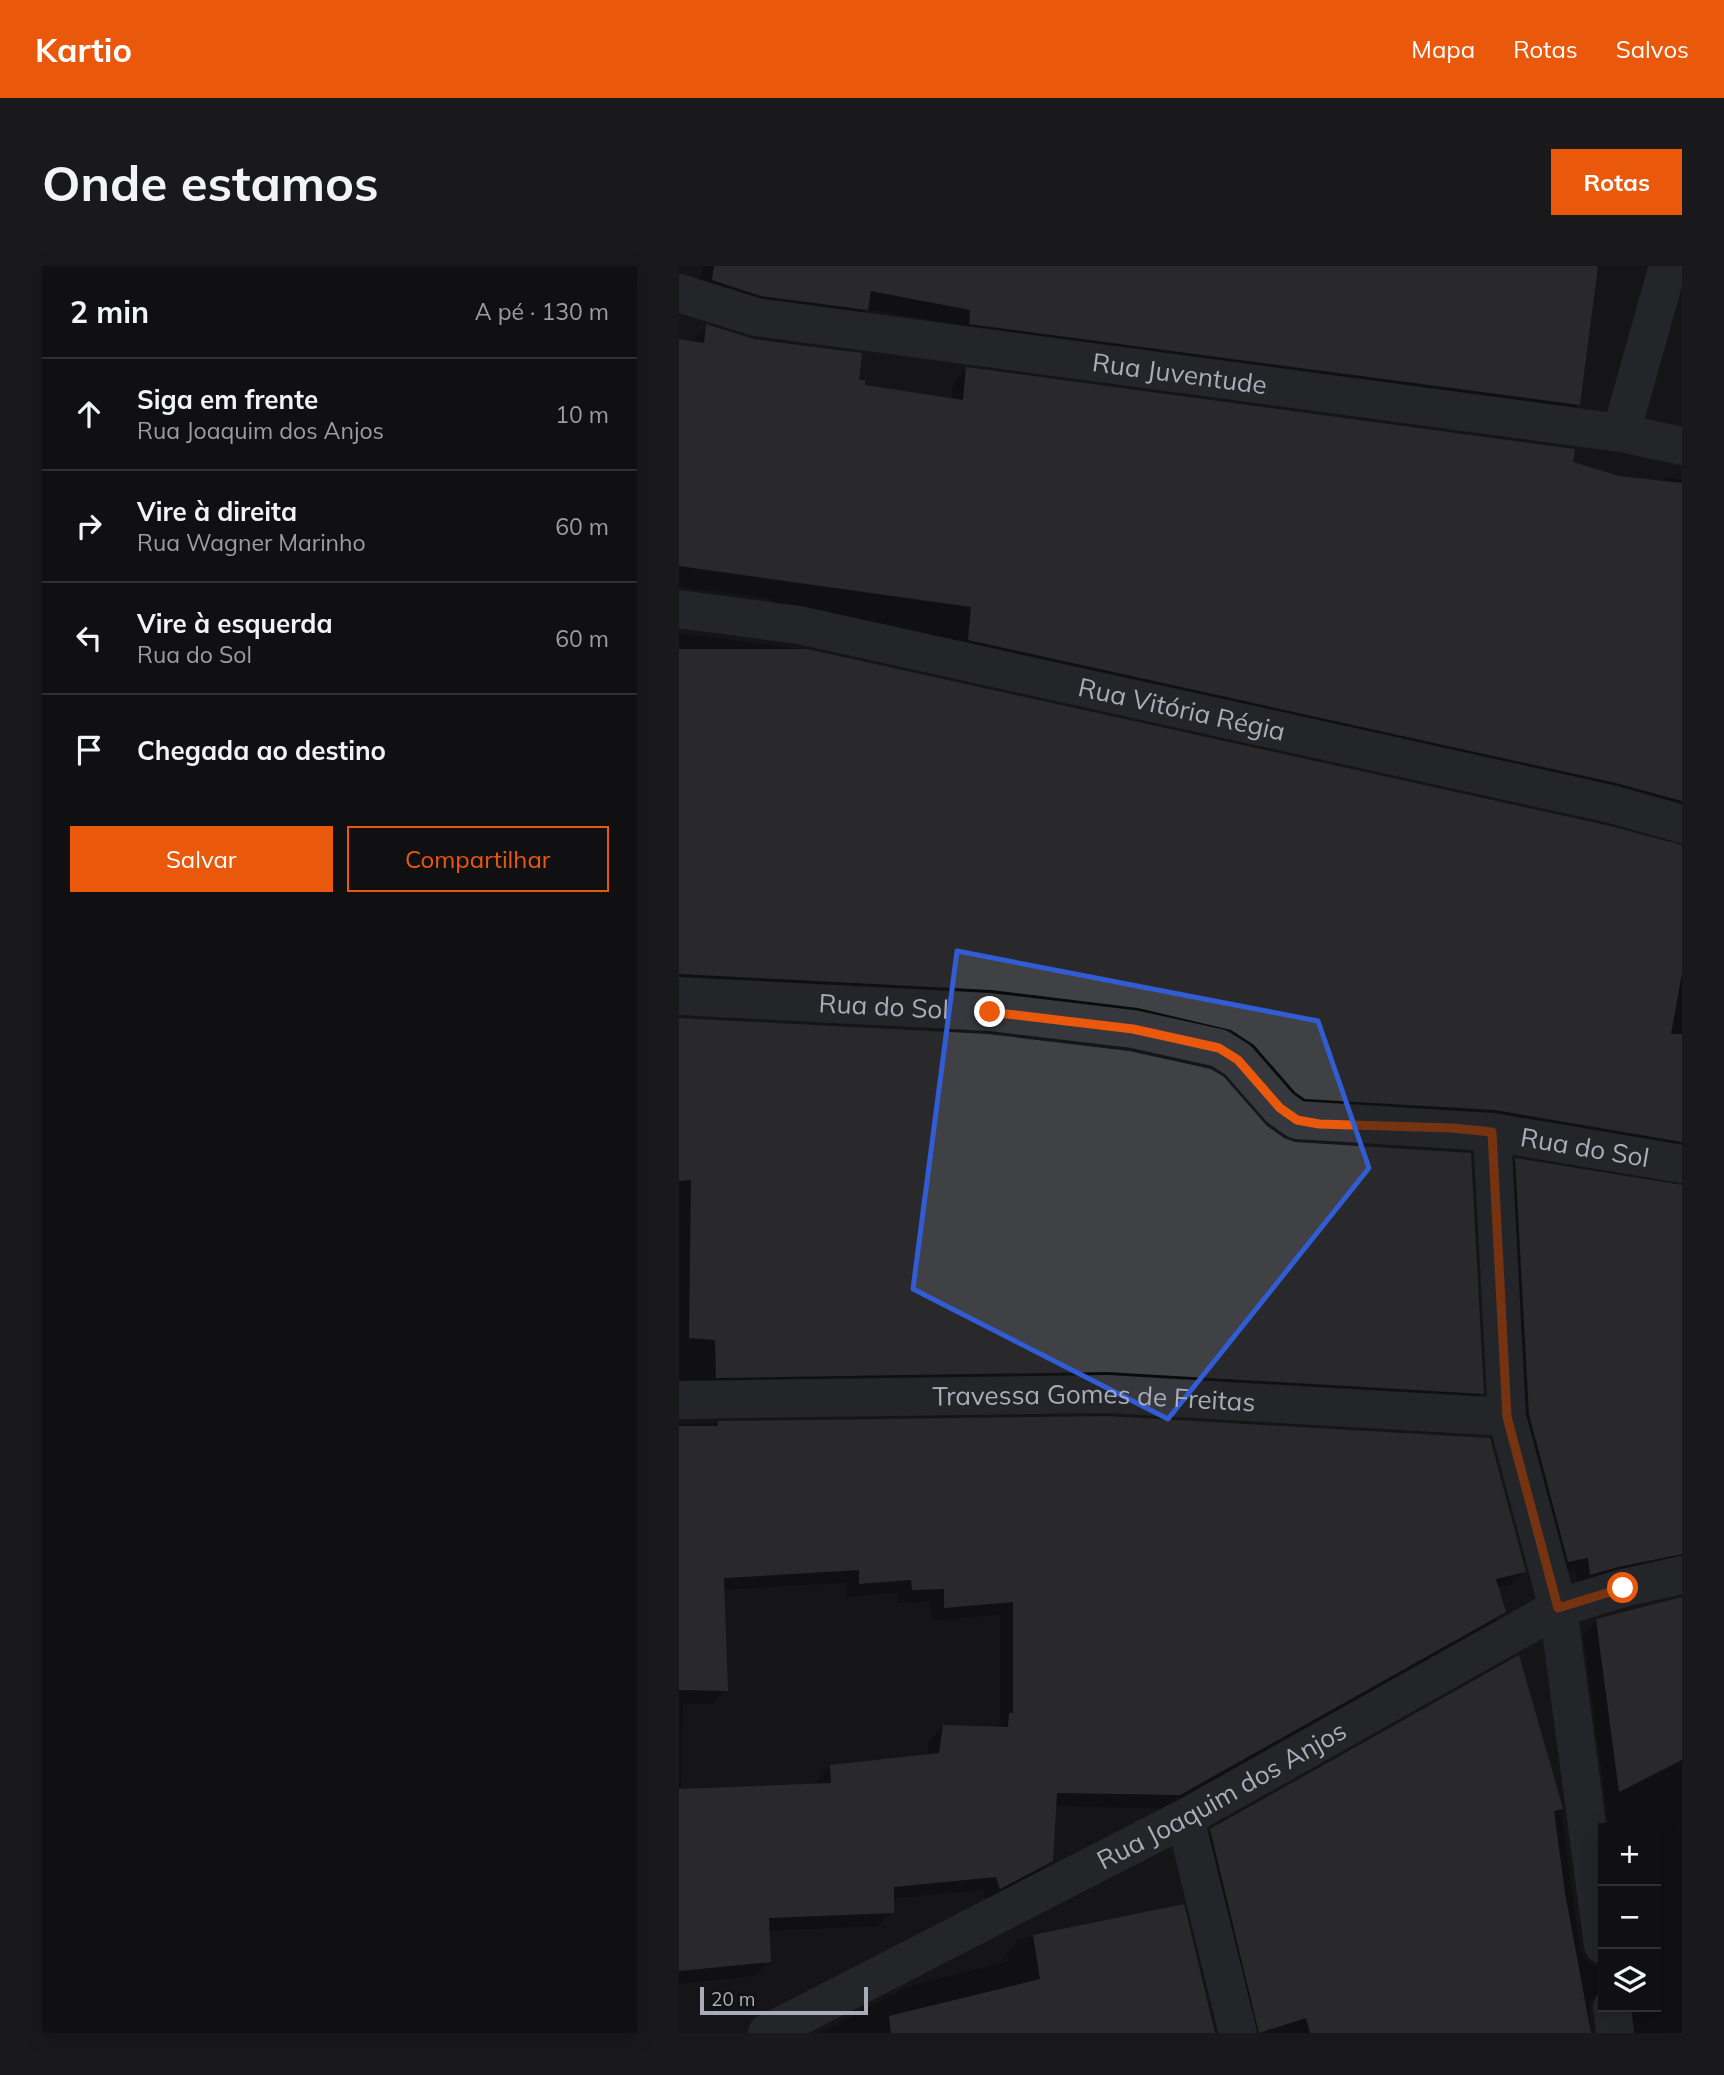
<!DOCTYPE html>
<html lang="pt">
<head>
<meta charset="utf-8">
<style>
  body { margin:0; font-family:Mulish,sans-serif; background:#19191b; color:#f1f3f6 }
  .controls { position:absolute; right:21px; bottom:21px; display:grid; overflow:hidden; border-radius:0px; box-shadow:0 4px 18px #0003 }
  .controls button { width:63px; height:63px; display:grid; place-items:center; padding:0; border:0; border-bottom:2px solid #303032; background:#101012; color:#f1f3f6; font:35px sans-serif }
  .scale { position:absolute; left:21px; bottom:18px; width:168px; box-sizing:border-box; padding-left:7px; border:4px solid #a8adb8; border-top:0; font-size:19px; line-height:24px; white-space:nowrap; color:#a8adb8; -webkit-text-stroke:5px #111113; paint-order:stroke }
  .stop { position:absolute; width:21px; height:21px; margin:-16px; border:5px solid #ea580c; border-radius:50%; background:#fff }
  .stop.end { background:#ea580c; border-color:#fff; box-shadow:0 2px 7px #0008 }
  .list { margin:0; padding:0; list-style:none }
  h2 { display:flex; justify-content:space-between; align-items:center; height:91px; margin:0; padding:0 28px; font-size:30px }
  h2 small { font-size:23px; font-weight:400; color:#9c9d9f }
  .list li { display:grid; grid-template-columns:46px 1fr auto; gap:21px; align-items:center; box-sizing:border-box; height:112px; padding:0 28px; border-top:2px solid #303032 }
  .list b { display:block; font-size:26px; white-space:nowrap }
  .list p { margin:0; font-size:23px; white-space:nowrap; color:#9c9d9f }
  .list em { font-size:23px; font-style:normal; color:#9c9d9f }
  .actions { display:flex; gap:14px; padding:21px 28px }
  .actions a { flex:1; padding:16px 0; border:2px solid #ea580c; border-radius:0px; text-align:center; font-size:24px; color:#ea580c }
  .actions .main { background:#ea580c; color:#fff }
  .icon { flex:none; width:38px; height:38px; fill:none; stroke:currentColor; stroke-width:2; stroke-linecap:round; stroke-linejoin:round }
  .map { position:relative; flex:none; width:1003px; height:1767px; overflow:hidden; border-radius:0px }
  header { display:flex; align-items:center; gap:42px; box-sizing:border-box; height:98px; padding:0 35px; background:#ea580c; color:#fff }
  header strong { font-size:33px }
  nav { display:flex; gap:38px; margin-inline-start:auto; font-size:24px }
  .intro { display:flex; align-items:center; justify-content:space-between; box-sizing:border-box; height:168px; padding:0 42px }
  h1 { margin:0; font-size:49px }
  .button { padding:18px 32px; border-radius:0px; background:#ea580c; color:#fff; font-size:24px; font-weight:700 }
  main { display:flex; gap:42px; padding:0 42px }
  aside { flex:1; background:#101012; border-radius:0px; box-shadow:0 4px 18px #0003 }
  .map>svg:first-child { display:block }
</style>
</head>
<body>
<header>
<strong>Kartio</strong>
<nav><a>Mapa</a><a>Rotas</a><a>Salvos</a></nav>
</header>
<div class="intro"><h1>Onde estamos</h1><a class="button">Rotas</a></div>
<main>
<aside>
<h2>2 min<small>A pé · 130 m</small></h2>
<ul class="list">
<li><svg class="icon" aria-label="ahead" viewBox="0 0 24 24"><path d="M12 20V5M6 11l6-6 6 6"/></svg><div><b>Siga em frente</b><p>Rua Joaquim dos Anjos</p></div><em>10 m</em></li>
<li><svg class="icon" aria-label="right" viewBox="0 0 24 24"><path d="M7 20v-9h11M14 6l5 5-5 5"/></svg><div><b>Vire à direita</b><p>Rua Wagner Marinho</p></div><em>60 m</em></li>
<li><svg class="icon" aria-label="left" viewBox="0 0 24 24"><path d="M17 20v-9H6M10 6l-5 5 5 5"/></svg><div><b>Vire à esquerda</b><p>Rua do Sol</p></div><em>60 m</em></li>
<li><svg class="icon" aria-label="arrive" viewBox="0 0 24 24"><path d="M6 21V4h12l-3 4 3 4H6"/></svg><div><b>Chegada ao destino</b></div></li>
</ul>
<div class="actions"><a class="main">Salvar</a><a>Compartilhar</a></div>
</aside>
<div class="map">
<svg width="1003" height="1767" viewBox="0 0 1003 1767">
  <rect width="100%" height="100%" fill="#161618"/>
  <!-- shadow -->
  <path fill="#0007" fill-rule="evenodd" d="M 20,0 L 917,0 L 899,139 L 884,154 L 277,59 L 188,43 L 172,59 L 19,30 L 23,1 Z
    M 28,60 L 178,115 L 184,120 L 272,134 L 274,117 L 287,103 L 892,197 L 940,211 L 981,216 L 986,211 L 1003,214 L 1003,555 L 92,348 L 93,333 L 0,321 L 0,74 L 14,75 Z
    M 0,367 L 116,382 L 926,561 L 1003,581 L 1003,895 L 611,846 L 561,793 L 0,722 Z
    M 0,754 L 803,1127 L 789,1141 L 0,1125 Z
    M 837,894 L 1003,921 L 1003,1306 L 898,1322 L 896,1304 L 876,1309 L 837,1162 L 823,908 Z
    M 427,1152 L 845,1306 L 831,1319 L 818,1322 L 825,1346 L 811,1360 L 486,1543 L 375,1540 L 373,1594 L 359,1609 L 307,1635 L 303,1624 L 213,1633 L 213,1646 L 199,1660 L 89,1665 L 90,1696 L 76,1710 L 0,1718 L 0,1158 ZM 167,1317 L 167,1331 L 219,1327 L 219,1337 L 252,1336 L 252,1355 L 321,1349 L 321,1458 L 317,1463 L 264,1461 L 250,1475 L 248,1490 L 152,1500 L 138,1514 L 138,1519 L 2,1525 L 4,1438 L 33,1438 L 47,1425 L 43,1324 Z
    M 1003,1333 L 1003,1767 L 943,1767 L 935,1741 L 977,1741 L 977,1562 L 930,1562 L 904,1369 L 918,1355 Z
    M 882,1540 L 901,1683 L 906,1694 L 916,1701 L 924,1702 L 924,1734 L 911,1734 L 910,1743 L 912,1767 L 565,1767 L 518,1578 L 532,1564 Z
    M 503,1640 L 535,1767 L 140,1767 L 230,1720 L 330,1695 L 327,1687 L 340,1673 Z"/>
  <!-- building -->
  <path fill="#404145" d="M 35,0 L 919,0 L 901,139 L 290,58 L 291,44 L 192,25 L 189,44 L 82,30 L 33,14 Z
    M 27,58 L 74,73 L 183,87 L 180,114 L 186,114 L 186,119 L 284,134 L 287,101 L 896,183 L 894,196 L 940,210 L 1003,217 L 1003,535 L 937,517 L 289,374 L 292,341 L 0,300 L 0,73 L 25,77 Z
    M 0,383 L 128,383 L 927,559 L 1003,579 L 1003,707 L 992,768 L 1003,768 L 1003,876 L 816,844 L 626,833 L 616,826 L 575,779 L 552,764 L 459,742 L 312,724 L 0,708 Z
    M 0,752 L 309,768 L 450,785 L 532,803 L 545,811 L 588,860 L 605,872 L 616,876 L 792,887 L 805,1128 L 428,1106 L 37,1112 L 36,1074 L 10,1072 L 12,914 L 0,915 Z
    M 836,892 L 1003,919 L 1003,1288 L 939,1301 L 911,1309 L 909,1292 L 889,1296 L 850,1148 Z
    M 428,1150 L 811,1172 L 847,1306 L 817,1313 L 827,1346 L 501,1529 L 378,1527 L 374,1595 L 321,1623 L 317,1611 L 215,1621 L 215,1647 L 90,1652 L 92,1696 L 0,1705 L 0,1523 L 152,1517 L 151,1499 L 260,1487 L 264,1459 L 329,1461 L 330,1447 L 334,1447 L 334,1336 L 265,1342 L 265,1323 L 233,1324 L 232,1314 L 180,1318 L 180,1304 L 45,1312 L 49,1425 L 0,1424 L 0,1160 L 39,1160 L 39,1155 Z
    M 1003,1331 L 1003,1494 L 940,1526 L 917,1353 Z
    M 840,1389 L 883,1539 L 884,1543 L 875,1545 L 886,1627 L 912,1767 L 631,1767 L 627,1752 L 580,1767 L 531,1563 Z
    M 505,1638 L 536,1767 L 212,1767 L 210,1750 L 361,1713 L 354,1669 Z"/>
  <g fill="none" stroke-linecap="round" stroke-linejoin="round">
    <!-- street -->
    <g stroke="#37383d" stroke-width="38">
      <path id="s1" d="M 0,27 L 77,51 L 942,167 L 1003,180"/>
      <path d="M 942,167 L 989,0"/>
      <path id="s2" d="M 0,343 L 120,359 L 932,538 L 1003,558"/>
      <path id="s3" d="M 0,730 L 311,746 L 454,763 L 540,782 L 559,794 L 601,842 L 618,854 L 813,866 L 1003,898"/>
      <path d="M 813,866 L 828,1151 L 879,1342 L 924,1679"/>
      <path id="s4" d="M 0,1134 L 428,1128 L 828,1151"/>
      <path d="M 506,1552 L 559,1767"/>
      <path d="M 933,1741 L 936,1767"/>
      <path id="s5" d="M 88,1767 L 506,1552 L 879,1342 L 944,1322 L 1003,1309"/>
    </g>
  </g>
  <g fill="none" stroke-linecap="round" stroke-linejoin="round">
    <!-- route -->
    <path stroke="#ea580c" stroke-width="9" d="M 311,746 L 454,763 L 540,782 L 559,794 L 601,842 L 618,854 L 640,858 L 773,862 L 813,866 L 828,1151 L 879,1342 L 944,1322"/>
  </g>
  <!-- marked area -->
  <path d="M0 0H1003V1767H0ZM 278,685 L 639,755 L 690,902 L 489,1153 L 234,1023 Z" fill="#161618" fill-opacity=".55" fill-rule="evenodd"/>
  <path fill="none" stroke="#325cd3" stroke-width="5" stroke-linejoin="round" d="M 278,685 L 639,755 L 690,902 L 489,1153 L 234,1023 Z"/>
  <g text-anchor="middle" stroke-width="5" stroke-linejoin="round" paint-order="stroke">
    <!-- street labels -->
    <g font-size="26" fill="#a8adb8" stroke="#111113">
      <text dy="9" stroke="none"><textPath href="#s1" startOffset="508">Rua Juventude</textPath></text>
      <text dy="9" stroke="none"><textPath href="#s2" startOffset="513">Rua Vitória Régia</textPath></text>
      <text dy="9" stroke="none"><textPath href="#s3" startOffset="205">Rua do Sol</textPath></text>
      <text dy="9" stroke="none"><textPath href="#s3" startOffset="940">Rua do Sol</textPath></text>
      <text dy="9" stroke="none"><textPath href="#s4" startOffset="415">Travessa Gomes de Freitas</textPath></text>
      <text dy="9" stroke="none"><textPath href="#s5" startOffset="513">Rua Joaquim dos Anjos</textPath></text>
    </g>
  </g>
</svg>
<div class="controls">
<button>+</button>
<button>−</button>
<button><svg class="icon" aria-label="layers" viewBox="0 0 24 24"><path d="M12 4l9 5-9 5-9-5zM3 14l9 5 9-5"/></svg></button>
</div>
<div class="scale">20 m</div>
<div class="stop" style="left:944px;top:1322px"></div>
<div class="stop end" style="left:311px;top:746px"></div>
</div>
</main>
</body>
</html>
